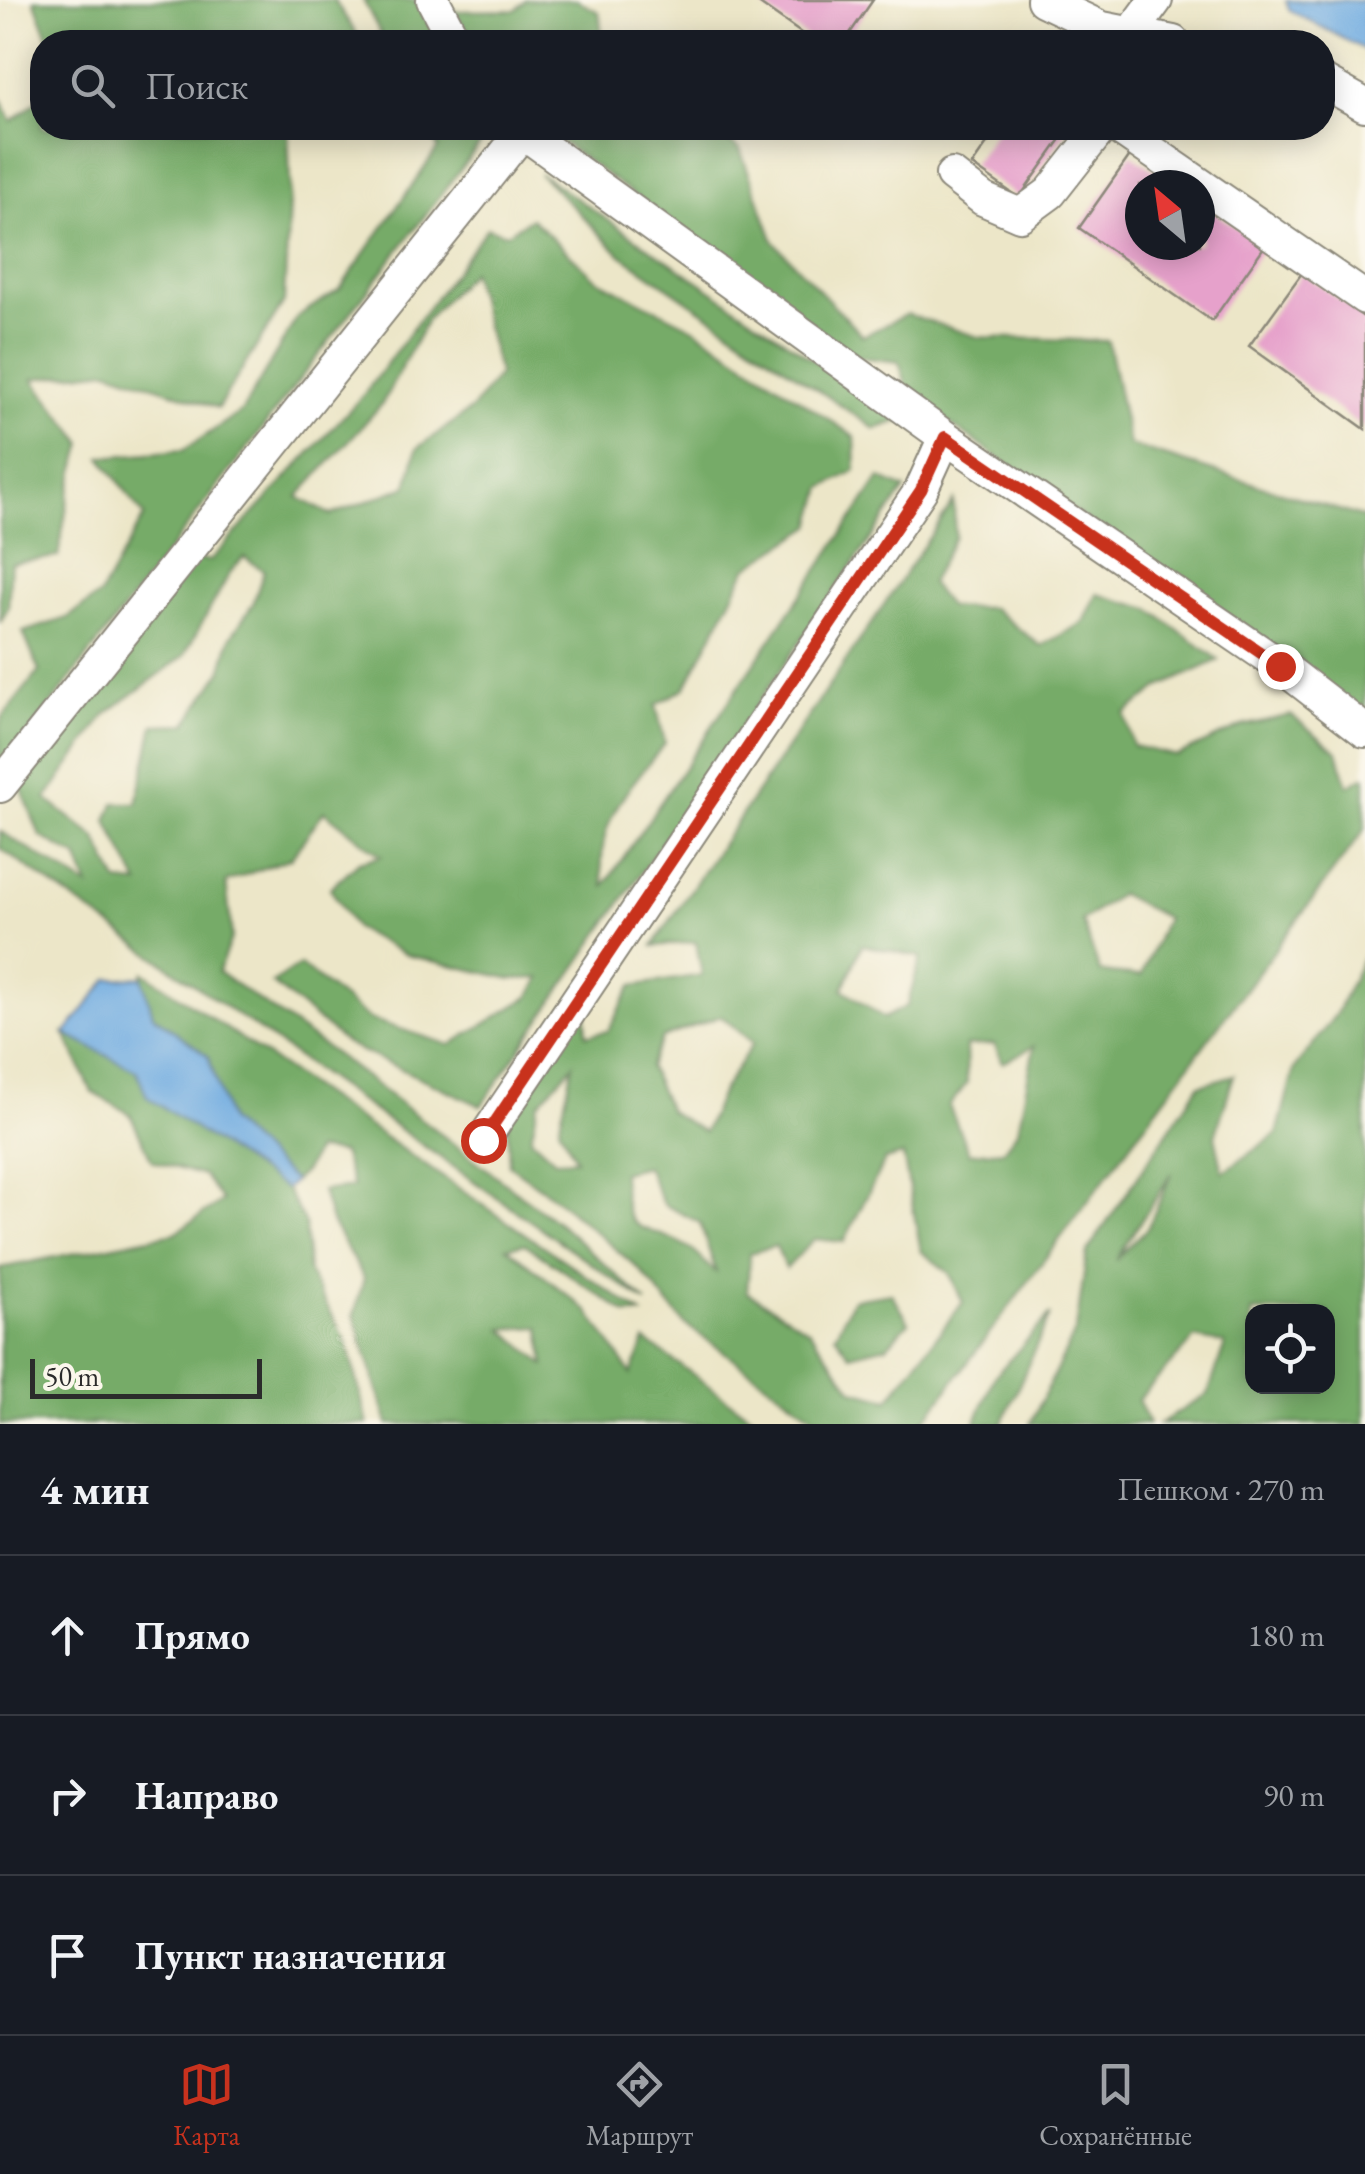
<!DOCTYPE html>
<html lang="ru">
<head>
<meta charset="utf-8">
<style>
  body { margin:0; font-family:"EB Garamond",serif; background:#242831; color:#f1f3f6 }
  .controls { position:absolute; right:30px; bottom:30px; display:grid; overflow:hidden; border-radius:20px; box-shadow:0 5px 25px #0003 }
  .controls button { width:90px; height:90px; display:grid; place-items:center; padding:0; border:0; border-bottom:2px solid #363941; background:#171b24; color:#f1f3f6; font:50px sans-serif }
  .compass { position:absolute; left:1125px; top:170px; width:90px; height:90px; border-radius:50%; background:#171b24; box-shadow:0 5px 25px #0003; rotate:331deg }
  .scale { position:absolute; left:30px; bottom:25px; width:232px; box-sizing:border-box; padding-left:10px; border:5px solid #2b2b2b; border-top:0; font-size:28px; line-height:35px; white-space:nowrap; color:#2b2b2b; -webkit-text-stroke:8px #fbf7ec; paint-order:stroke }
  .stop { position:absolute; width:30px; height:30px; margin:-22px; border:8px solid #c8321e; border-radius:50%; background:#fff }
  .stop.end { background:#c8321e; border-color:#fff; box-shadow:0 2px 10px #0008 }
  .list { margin:0; padding:0; list-style:none }
  h2 { display:flex; justify-content:space-between; align-items:center; height:130px; margin:0; padding:0 40px; font-size:42px }
  h2 small { font-size:32px; font-weight:400; color:#9ea1a6 }
  .list li { display:grid; grid-template-columns:65px 1fr auto; gap:30px; align-items:center; box-sizing:border-box; height:160px; padding:0 40px; border-top:2px solid #363941 }
  .list b { display:block; font-size:38px; white-space:nowrap }
  .list em { font-size:32px; font-style:normal; color:#9ea1a6 }
  .icon { flex:none; width:55px; height:55px; fill:none; stroke:currentColor; stroke-width:2; stroke-linecap:round; stroke-linejoin:round }
  .map { position:relative; flex:none; width:1365px; height:1424px; overflow:hidden }
  .search { position:absolute; background:#171b24; box-shadow:0 5px 25px #0003; left:30px; right:30px; top:30px; height:110px; display:flex; align-items:center; gap:25px; box-sizing:border-box; padding:0 35px; border-radius:40px; color:#9ea1a6; font-size:38px }
  .sheet { height:610px; background:#171b24 }
  nav { display:flex; justify-content:space-around; align-items:center; box-sizing:border-box; height:140px; border-top:2px solid #363941; background:#171b24; font-size:28px; color:#9ea1a6 }
  nav a { display:grid; justify-items:center; gap:5px }
  nav .on { color:#c8321e }
  .map>svg:first-child { display:block }
</style>
</head>
<body>
<div class="map">
<svg width="1365" height="1424" viewBox="0 0 1365 1424">
  <rect width="100%" height="100%" fill="#fbf7ec"/>
  <filter id="ink" filterUnits="userSpaceOnUse"><feTurbulence type="fractalNoise" baseFrequency=".01" numOctaves="2"/><feDisplacementMap in="SourceGraphic" scale="20" xChannelSelector="R" yChannelSelector="G"/><feConvolveMatrix kernelMatrix="1 2 1 2 8 2 1 2 1" color-interpolation-filters="sRGB"/></filter>
  <filter id="wash" filterUnits="userSpaceOnUse"><feTurbulence type="fractalNoise" baseFrequency=".0048" numOctaves="4" result="noise"/><feDisplacementMap in="SourceGraphic" scale="40" xChannelSelector="R" yChannelSelector="G"/><feGaussianBlur stdDeviation="2.25" result="paint"/><feColorMatrix in="noise" values="0 0 0 0 0 0 0 0 0 0 0 0 0 0 0 0 0 1.4 0 .05"/><feComposite in="paint" operator="in"/></filter>
  <g filter="url(#wash)">
    <rect width="100%" height="100%" fill="#ece6c8"/>
    <!-- forest -->
    <path fill="#76ab68" stroke="#506b4a" stroke-width="2.5" fill-rule="evenodd" d="M 34,0 L 334,0 L 362,42 L 50,42 Z
      M 363,0 L 416,0 L 439,42 L 385,42 Z
      M 526,0 L 576,0 L 599,12 L 603,42 L 473,42 L 454,11 L 515,10 Z
      M 42,97 L 42,128 L 288,128 L 290,183 L 284,302 L 218,408 L 108,370 L 33,379 L 83,443 L 69,494 L 58,557 L 11,563 L 8,608 L 0,623 L 0,98 L 12,121 Z
      M 428,128 L 486,128 L 489,132 L 0,771 L 0,725 L 3,716 L 39,671 L 23,632 L 67,618 L 100,595 L 144,516 L 101,457 L 184,450 L 242,411 L 298,316 L 340,289 L 438,148 Z
      M 542,128 L 708,128 L 740,149 L 774,242 L 863,336 L 907,314 L 978,337 L 1108,341 L 1129,445 L 1365,518 L 1365,716 L 909,395 L 899,362 L 857,357 Z
      M 539,173 L 902,420 L 875,429 L 621,255 Z
      M 531,218 L 596,279 L 694,328 L 855,437 L 856,470 L 823,488 L 812,526 L 747,568 L 685,688 L 656,705 L 665,743 C 629,790 592,821 604,886 L 880,478 L 905,489 L 481,1106 L 348,1045 L 272,983 L 300,965 L 369,1019 L 450,1045 L 529,997 L 541,978 L 512,979 L 406,955 L 355,928 L 330,888 L 359,862 L 381,856 L 324,811 L 291,858 L 226,882 L 232,937 L 218,972 L 339,1057 L 566,1229 L 647,1303 L 0,848 L 0,831 L 89,887 L 77,857 L 40,836 L 17,777 L 191,558 L 210,561 L 365,393 L 487,228 L 506,234 ZM 471,272 L 499,374 L 472,409 L 417,448 L 407,486 L 331,515 L 298,497 L 382,404 L 428,318 ZM 244,557 L 264,571 L 253,604 L 231,637 L 221,672 L 186,724 L 154,725 L 137,803 L 114,803 L 107,821 L 139,884 L 118,882 L 96,838 L 46,799 L 106,714 L 184,656 L 231,571 Z
      M 954,501 L 955,537 L 930,583 L 949,607 L 992,608 L 1041,646 L 1084,622 L 1097,594 L 1150,609 L 1219,660 L 1160,687 L 1125,714 L 1133,746 L 1177,756 L 1242,726 L 1291,715 L 1337,751 L 1348,786 L 1365,776 L 1365,829 L 922,1424 L 824,1424 L 685,1324 L 639,1269 L 554,1197 L 509,1165 L 507,1118 L 585,1007 L 587,1035 L 608,1031 L 632,986 L 702,975 L 696,942 L 653,946 ZM 1120,894 L 1166,918 L 1141,976 L 1100,972 L 1082,921 ZM 862,945 L 921,957 L 907,1006 L 884,1018 L 843,989 ZM 721,1016 L 753,1043 L 722,1091 L 704,1132 L 669,1111 L 649,1067 L 662,1038 ZM 994,1044 L 1003,1063 L 1034,1046 L 1018,1130 L 1003,1150 L 969,1153 L 949,1106 L 967,1083 L 966,1046 ZM 573,1065 L 559,1127 L 576,1159 L 555,1160 L 531,1138 L 538,1104 ZM 903,1155 L 921,1251 L 949,1273 L 963,1302 L 889,1399 L 853,1390 L 809,1330 L 747,1292 L 750,1253 L 776,1246 L 786,1269 L 814,1239 L 844,1242 L 885,1160 ZM 646,1166 L 663,1204 L 700,1223 L 716,1272 C 706,1265 697,1252 686,1246 C 638,1219 625,1242 622,1172 Z
      M 1365,953 L 1365,1424 L 1159,1424 L 1208,1394 L 1225,1344 L 1195,1338 L 1138,1400 L 1149,1424 L 1030,1424 L 1076,1330 L 1087,1252 L 1199,1085 L 1234,1075 L 1215,1136 L 1223,1172 L 1277,1134 L 1294,1069 L 1336,1014 ZM 1172,1173 L 1148,1227 L 1117,1259 L 1117,1258 ZM 1252,1312 L 1328,1312 L 1328,1386 L 1252,1386 Z
      M 144,972 L 642,1314 L 627,1314 L 525,1244 L 507,1247 L 588,1311 L 631,1374 L 645,1341 C 687,1367 722,1399 764,1424 L 388,1424 L 354,1315 L 364,1278 L 331,1222 L 322,1191 L 353,1187 L 342,1153 L 316,1150 L 305,1171 L 294,1181 L 229,1121 L 208,1056 L 153,1015 L 142,977 ZM 540,1327 L 545,1365 L 503,1329 Z
      M 65,1034 L 138,1071 L 148,1097 L 286,1189 L 305,1224 L 308,1272 L 347,1342 L 368,1424 L 0,1424 L 0,1268 L 175,1233 L 222,1201 L 204,1176 L 152,1161 L 130,1114 L 92,1092 Z
      M 891,1293 L 909,1322 L 887,1346 L 850,1355 L 835,1335 L 853,1299 Z
      M 1050,1315 L 1002,1424 L 975,1424 L 994,1377 Z"/>
    <!-- water -->
    <path fill="#6eaae0" stroke="#4c6a86" stroke-width="2.5" d="M 1365,0 L 1365,50 L 1289,10 L 1286,1 Z
      M 142,977 L 153,1015 L 208,1056 L 229,1121 L 294,1181 L 286,1189 L 147,1097 L 137,1071 L 65,1034 L 108,979 Z"/>
    <g id="blocks">
      <!-- building -->
      <path fill="#e6a1cb" d="M 754,0 L 873,0 L 844,42 L 814,42 Z
        M 998,128 L 1069,128 L 1019,198 L 972,165 Z
        M 1131,154 L 1175,185 L 1140,185 L 1140,245 L 1200,245 L 1200,202 L 1264,247 L 1212,321 L 1079,228 Z
        M 1302,273 L 1365,318 L 1365,429 L 1249,346 Z"/>
    </g>
  </g>
  <g filter="url(#ink)">
    <use href="#blocks" fill-opacity="0" stroke="#8c887a" stroke-width="2.5"/>
    <g fill="none" stroke-linecap="round" stroke-linejoin="round">
      <!-- minor casing -->
      <g stroke="#8c887a" stroke-width="36">
        <path id="minor" d="M 433,0 L 455,42
          M 1043,0 L 1102,28 L 1173,42
          M 1131,34 L 1156,0
          M 1322,81 L 1365,105
          M 517,128 L 945,437 L 1281,666 L 1365,731
          M 1118,128 L 1365,298
          M 952,175 L 983,199 L 1020,215 L 1050,193 L 1101,128
          M 0,786 L 522,133
          M 483,1140 L 921,490 L 945,437"/>
      </g>
      <!-- minor -->
      <use href="#minor" stroke="#fff" stroke-width="32"/>
    </g>
  </g>
  <g fill="none" stroke-linecap="round" stroke-linejoin="round" filter="url(#ink)">
    <!-- route -->
    <path stroke="#c8321e" stroke-width="12" d="M 483,1140 L 921,490 L 945,437 L 1280,666"/>
  </g>
</svg>
<div class="controls">
<button><svg class="icon" aria-label="locate" viewBox="0 0 24 24"><circle cx="12" cy="12" r="6"/><path d="M12 2v4M12 18v4M2 12h4M18 12h4"/></svg></button>
</div>
<svg class="compass" viewBox="-18 -18 36 36"><path d="M0-13l5 13h-10z" fill="#e53935"/><path d="M0 13l5-13h-10z" fill="#9ea1a6"/></svg>
<div class="scale">50 m</div>
<div class="stop" style="left:483px;top:1140px"></div>
<div class="stop end" style="left:1280px;top:666px"></div>
<div class="search"><svg class="icon" aria-label="search" viewBox="0 0 24 24"><circle cx="10" cy="10" r="6"/><path d="M15 15l6 6"/></svg>Поиск</div>
</div>
<section class="sheet">
<h2>4 мин<small>Пешком · 270 m</small></h2>
<ul class="list">
<li><svg class="icon" aria-label="ahead" viewBox="0 0 24 24"><path d="M12 20V5M6 11l6-6 6 6"/></svg><div><b>Прямо</b></div><em>180 m</em></li>
<li><svg class="icon" aria-label="right" viewBox="0 0 24 24"><path d="M7 20v-9h11M14 6l5 5-5 5"/></svg><div><b>Направо</b></div><em>90 m</em></li>
<li><svg class="icon" aria-label="arrive" viewBox="0 0 24 24"><path d="M6 21V4h12l-3 4 3 4H6"/></svg><div><b>Пункт назначения</b></div></li>
</ul>
</section>
<nav>
<a class="on"><svg class="icon" aria-label="map" viewBox="0 0 24 24"><path d="M3 6l6-2 6 2 6-2v14l-6 2-6-2-6 2zM9 4v14M15 6v14"/></svg>Карта</a>
<a><svg class="icon" aria-label="directions" viewBox="0 0 24 24"><path d="M12 3l9 9-9 9-9-9zM9 14v-3h6M13 9l2 2-2 2"/></svg>Маршрут</a>
<a><svg class="icon" aria-label="saved" viewBox="0 0 24 24"><path d="M7 4h10v16l-5-4-5 4z"/></svg>Сохранённые</a>
</nav>
</body>
</html>
